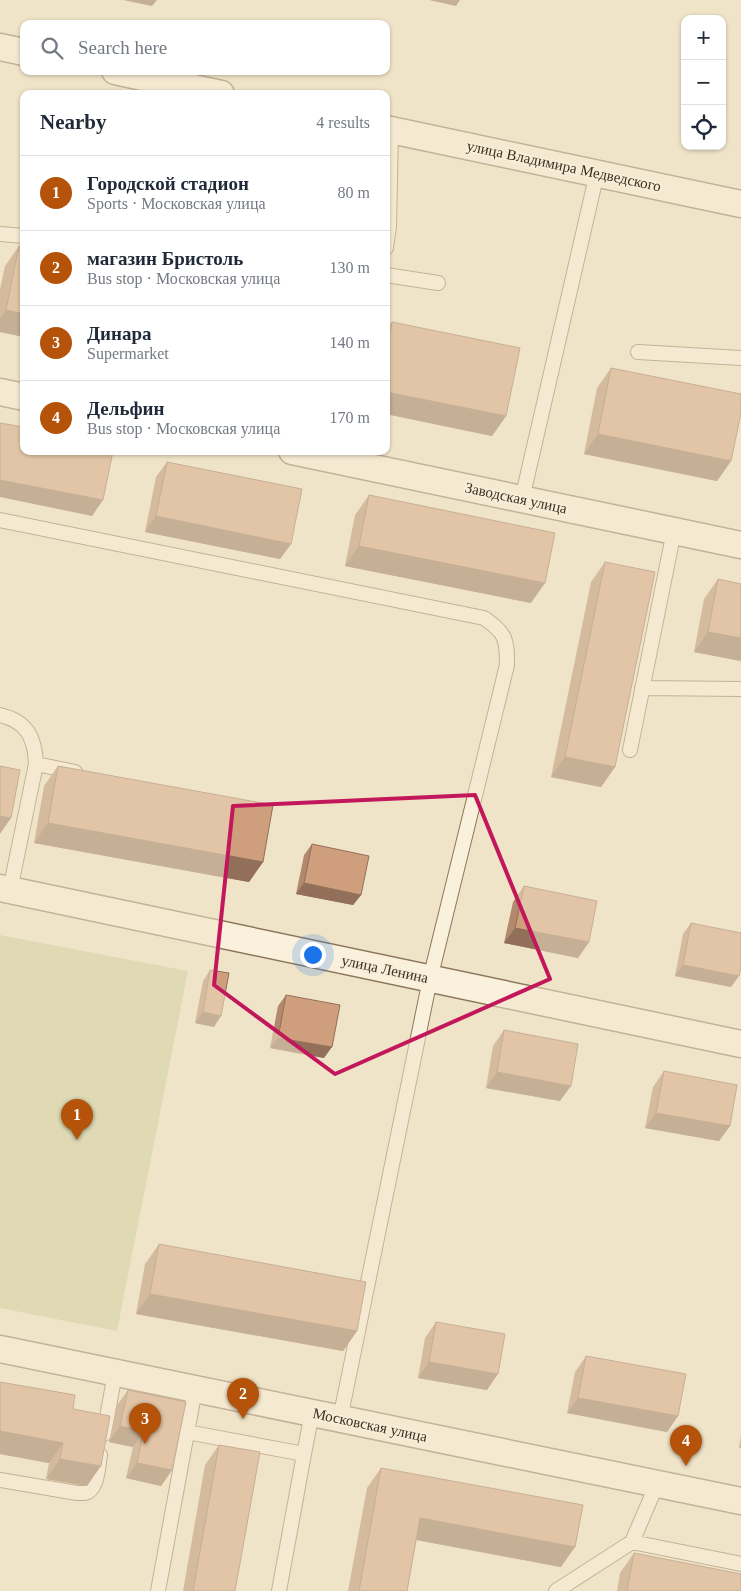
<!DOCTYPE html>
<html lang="en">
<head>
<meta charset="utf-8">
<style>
  body { margin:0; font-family:Georgia,serif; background:#f6f6f7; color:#1f2937 }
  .controls { position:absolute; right:15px; top:15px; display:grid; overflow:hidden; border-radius:10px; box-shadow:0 1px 4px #0004 }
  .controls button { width:45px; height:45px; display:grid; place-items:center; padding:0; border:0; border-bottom:1px solid #e0e1e3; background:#fff; color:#1f2937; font:25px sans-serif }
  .you { position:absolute; left:312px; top:954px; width:18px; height:18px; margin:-12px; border:4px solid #fff; border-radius:50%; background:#1a73e8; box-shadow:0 0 0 8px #1a73e833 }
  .badge { display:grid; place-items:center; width:32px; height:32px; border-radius:50%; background:#b45309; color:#fff; font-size:16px; font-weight:700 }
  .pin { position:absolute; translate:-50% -41px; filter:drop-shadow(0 1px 2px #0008) }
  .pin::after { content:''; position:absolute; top:26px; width:18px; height:15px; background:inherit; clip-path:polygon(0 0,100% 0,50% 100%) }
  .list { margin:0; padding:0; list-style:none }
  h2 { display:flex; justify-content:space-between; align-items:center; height:65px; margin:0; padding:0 20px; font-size:21px }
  h2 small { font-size:16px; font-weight:400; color:#747a83 }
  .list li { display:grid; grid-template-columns:32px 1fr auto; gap:15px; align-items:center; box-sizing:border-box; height:75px; padding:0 20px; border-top:1px solid #e0e1e3 }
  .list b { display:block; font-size:19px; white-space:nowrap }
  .list p { margin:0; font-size:16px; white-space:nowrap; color:#747a83 }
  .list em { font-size:16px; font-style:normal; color:#747a83 }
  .icon { flex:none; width:28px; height:28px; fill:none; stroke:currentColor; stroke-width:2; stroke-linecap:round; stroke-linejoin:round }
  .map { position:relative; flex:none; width:741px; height:1591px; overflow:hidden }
  .search { position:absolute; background:#fff; box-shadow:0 1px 4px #0004; left:20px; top:20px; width:370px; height:55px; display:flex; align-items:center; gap:12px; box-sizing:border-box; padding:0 18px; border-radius:10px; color:#747a83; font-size:19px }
  .panel { position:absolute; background:#fff; box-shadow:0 1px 4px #0004; left:20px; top:90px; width:370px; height:365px; border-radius:10px }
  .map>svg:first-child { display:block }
</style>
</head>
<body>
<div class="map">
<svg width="741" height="1591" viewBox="0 0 741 1591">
  <rect width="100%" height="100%" fill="#f0e4c8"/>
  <!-- green -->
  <path fill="#c9cf9b" d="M 0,935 L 188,971 L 117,1331 L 0,1308 Z"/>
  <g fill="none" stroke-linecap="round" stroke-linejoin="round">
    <!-- service casing -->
    <g stroke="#8d765c" stroke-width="16">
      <path id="service" d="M 0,234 L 24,236
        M 386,248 L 389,226 L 391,130
        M 386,275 L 438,283
        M 638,352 L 741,358
        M 522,499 L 597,173
        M 0,520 L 484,618 C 506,633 507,639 507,665 L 430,979 L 340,1419
        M 642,688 L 741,689
        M 0,715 C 27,721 35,738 36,764 L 10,890
        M 630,750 L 674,531
        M 36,764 L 75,772
        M 187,1432 L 304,1454 L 312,1413
        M 104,1434 L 115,1373
        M 0,1480 L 77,1493 C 80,1493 83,1493 85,1493 C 98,1490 98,1466 100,1455
        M 632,1542 L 741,1564
        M 158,1591 L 195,1389
        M 279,1591 L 304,1454
        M 556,1591 L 632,1542 L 657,1484"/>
    </g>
    <!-- minor casing -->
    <g stroke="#8d765c" stroke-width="29">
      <path id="minor" d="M 0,47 L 24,52
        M 115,71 L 221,94
        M 386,129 L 741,204
        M 0,392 L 24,397
        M 292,451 L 741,545
        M 0,888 L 741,1044
        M 0,1349 L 741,1501"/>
    </g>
    <!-- service -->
    <use href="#service" stroke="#faf1dc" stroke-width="14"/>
    <!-- minor -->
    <use href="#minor" stroke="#faf1dc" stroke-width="26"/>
  </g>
  <!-- wall -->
  <path fill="#b2896c" d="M 19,246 L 24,337 L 0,332 L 0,289 L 5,266 Z
    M 392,322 L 506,416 L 492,436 L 386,414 L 386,329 Z
    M 611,368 L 731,461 L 717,481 L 584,454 L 597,388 Z
    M 167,462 L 291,544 L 280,559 L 145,532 L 156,477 Z
    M 369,495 L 531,603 L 345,566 L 355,515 Z
    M 605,562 L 615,767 L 601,787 L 551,777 L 591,582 Z
    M 718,579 L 741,661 L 694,652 L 704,599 Z
    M 58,766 L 263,862 L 249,882 L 34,843 L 44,786 Z
    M 312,844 L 361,895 L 353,905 L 296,894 L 304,855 Z
    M 524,886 L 589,942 L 578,958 L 504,943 L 513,902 Z
    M 691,923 L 731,987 L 675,976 L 683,934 Z
    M 210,970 L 214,1027 L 195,1023 L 203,981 Z
    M 286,995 L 324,1058 L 270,1048 L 278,1006 Z
    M 504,1030 L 560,1101 L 486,1088 L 493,1046 Z
    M 664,1071 L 730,1126 L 719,1141 L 645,1128 L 653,1087 Z
    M 159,1244 L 357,1331 L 343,1351 L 136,1314 L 145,1264 Z
    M 436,1322 L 487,1390 L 418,1378 L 425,1338 Z
    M 586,1356 L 678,1416 L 667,1432 L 567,1413 L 575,1372 Z
    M 0,1382 L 73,1409 L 87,1486 L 46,1479 L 49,1463 L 0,1454 Z
    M 128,1390 L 172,1470 L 161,1486 L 126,1478 L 133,1447 L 109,1442 L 117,1405 Z
    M 741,1435 L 741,1448 L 739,1448 Z
    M 219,1445 L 235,1591 L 183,1591 L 205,1465 Z
    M 381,1468 L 561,1567 L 416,1540 L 407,1591 L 348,1591 L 367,1488 Z
    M 634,1553 L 741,1591 L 617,1591 L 620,1573 Z"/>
  <!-- shaded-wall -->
  <path fill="#916f58" d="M 123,0 L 157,0 L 152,6 Z
    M 429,0 L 460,0 L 456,6 Z
    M 6,310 L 24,314 L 24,337 L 0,332 L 0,318 Z
    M 386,392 L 506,416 L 492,436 L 386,414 Z
    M 598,434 L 731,461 L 717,481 L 584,454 Z
    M 0,480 L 103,500 L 92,516 L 0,497 Z
    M 156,516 L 291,544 L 280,559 L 145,532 Z
    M 359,546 L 545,583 L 531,603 L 345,566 Z
    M 708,632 L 741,638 L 741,661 L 694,652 Z
    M 565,757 L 615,767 L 601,787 L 551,777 Z
    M 0,816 L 11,818 L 0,834 Z
    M 48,823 L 263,862 L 249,882 L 34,843 Z
    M 304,883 L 361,895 L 353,905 L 296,894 Z
    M 515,928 L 589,942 L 578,958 L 504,943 Z
    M 683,965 L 739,976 L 731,987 L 675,976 Z
    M 203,1012 L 221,1016 L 214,1027 L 195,1023 Z
    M 278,1038 L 332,1047 L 324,1058 L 270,1048 Z
    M 497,1072 L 571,1086 L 560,1101 L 486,1088 Z
    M 656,1113 L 730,1126 L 719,1141 L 645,1128 Z
    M 150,1294 L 357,1331 L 343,1351 L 136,1314 Z
    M 429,1362 L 498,1374 L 487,1390 L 418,1378 Z
    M 578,1398 L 678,1416 L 667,1432 L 567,1413 Z
    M 120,1426 L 144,1431 L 133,1447 L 109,1442 Z
    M 0,1431 L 63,1443 L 49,1463 L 0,1454 Z
    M 60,1459 L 101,1466 L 87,1486 L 46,1479 Z
    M 137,1463 L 172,1470 L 161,1486 L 126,1478 Z
    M 420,1518 L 575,1547 L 561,1567 L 406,1538 Z"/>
  <!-- building -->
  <path fill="#cf9f7d" stroke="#916f58" d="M 19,246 L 24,247 L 24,314 L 6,310 Z
    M 392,322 L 520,348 L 506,416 L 386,392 L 386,348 Z
    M 611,368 L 741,394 L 741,413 L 731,461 L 598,434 Z
    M 0,423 L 24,427 L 24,451 L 113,451 L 103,500 L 0,480 Z
    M 167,462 L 302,489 L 291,544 L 156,516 Z
    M 369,495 L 555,533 L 545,583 L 359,546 Z
    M 605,562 L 655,572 L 615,767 L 565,757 Z
    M 718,579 L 741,584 L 741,638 L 708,632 Z
    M 0,766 L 20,770 L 11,818 L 0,816 Z
    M 58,766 L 273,805 L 263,862 L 48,823 Z
    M 312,844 L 369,856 L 361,895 L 304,883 Z
    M 524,886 L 597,901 L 589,942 L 515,928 Z
    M 691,923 L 741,933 L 741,967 L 739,976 L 683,965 Z
    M 210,970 L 229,973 L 221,1016 L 203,1012 Z
    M 286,995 L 340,1005 L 332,1047 L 278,1038 Z
    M 504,1030 L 578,1044 L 571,1086 L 497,1072 Z
    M 664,1071 L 737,1085 L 730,1126 L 656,1113 Z
    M 159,1244 L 366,1282 L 357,1331 L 150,1294 Z
    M 436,1322 L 505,1334 L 498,1374 L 429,1362 Z
    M 586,1356 L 686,1374 L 678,1416 L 578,1398 Z
    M 0,1382 L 75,1395 L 73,1409 L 110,1416 L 101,1466 L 60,1459 L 63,1443 L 0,1431 Z
    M 128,1390 L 186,1402 L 172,1470 L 137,1463 L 144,1431 L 120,1426 Z
    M 219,1445 L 260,1452 L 235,1591 L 193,1591 Z
    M 381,1468 L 583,1505 L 575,1547 L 420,1518 L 407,1591 L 359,1591 Z
    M 634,1553 L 741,1574 L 741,1591 L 627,1591 Z"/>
  <!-- marked area -->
  <path d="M0 0H741V1591H0ZM 475,795 L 550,979 L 335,1074 L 214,985 L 233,806 Z" fill="#f0e4c8" fill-opacity=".55" fill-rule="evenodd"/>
  <path fill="none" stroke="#c2185b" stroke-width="4" stroke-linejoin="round" d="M 475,795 L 550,979 L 335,1074 L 214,985 L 233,806 Z"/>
  <g text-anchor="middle" stroke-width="4" stroke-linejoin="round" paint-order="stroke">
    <!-- street labels -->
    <g font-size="15" fill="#3d2e20" stroke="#f7eed8">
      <text transform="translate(564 166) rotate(12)" y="5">улица Владимира Медведского</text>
      <text transform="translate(516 498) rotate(12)" y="5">Заводская улица</text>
      <text transform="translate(385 969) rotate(12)" y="5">улица Ленина</text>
      <text transform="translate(370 1425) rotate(12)" y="5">Московская улица</text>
    </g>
  </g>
</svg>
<div class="controls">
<button>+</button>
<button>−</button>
<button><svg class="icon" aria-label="locate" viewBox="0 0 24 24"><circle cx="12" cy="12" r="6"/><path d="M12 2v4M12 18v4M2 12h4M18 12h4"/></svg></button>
</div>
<div class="you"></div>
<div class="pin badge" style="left:77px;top:1140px">1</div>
<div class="pin badge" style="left:243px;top:1419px">2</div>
<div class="pin badge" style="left:145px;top:1444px">3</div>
<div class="pin badge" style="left:686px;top:1466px">4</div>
<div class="search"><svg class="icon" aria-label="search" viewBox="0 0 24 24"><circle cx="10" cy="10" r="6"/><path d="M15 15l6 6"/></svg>Search here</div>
<section class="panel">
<h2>Nearby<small>4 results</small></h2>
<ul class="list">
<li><span class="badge">1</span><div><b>Городской стадион</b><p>Sports · Московская улица</p></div><em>80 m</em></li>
<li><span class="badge">2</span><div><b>магазин Бристоль</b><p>Bus stop · Московская улица</p></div><em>130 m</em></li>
<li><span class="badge">3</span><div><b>Динара</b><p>Supermarket</p></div><em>140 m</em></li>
<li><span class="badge">4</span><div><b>Дельфин</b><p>Bus stop · Московская улица</p></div><em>170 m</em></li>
</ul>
</section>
</div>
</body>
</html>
